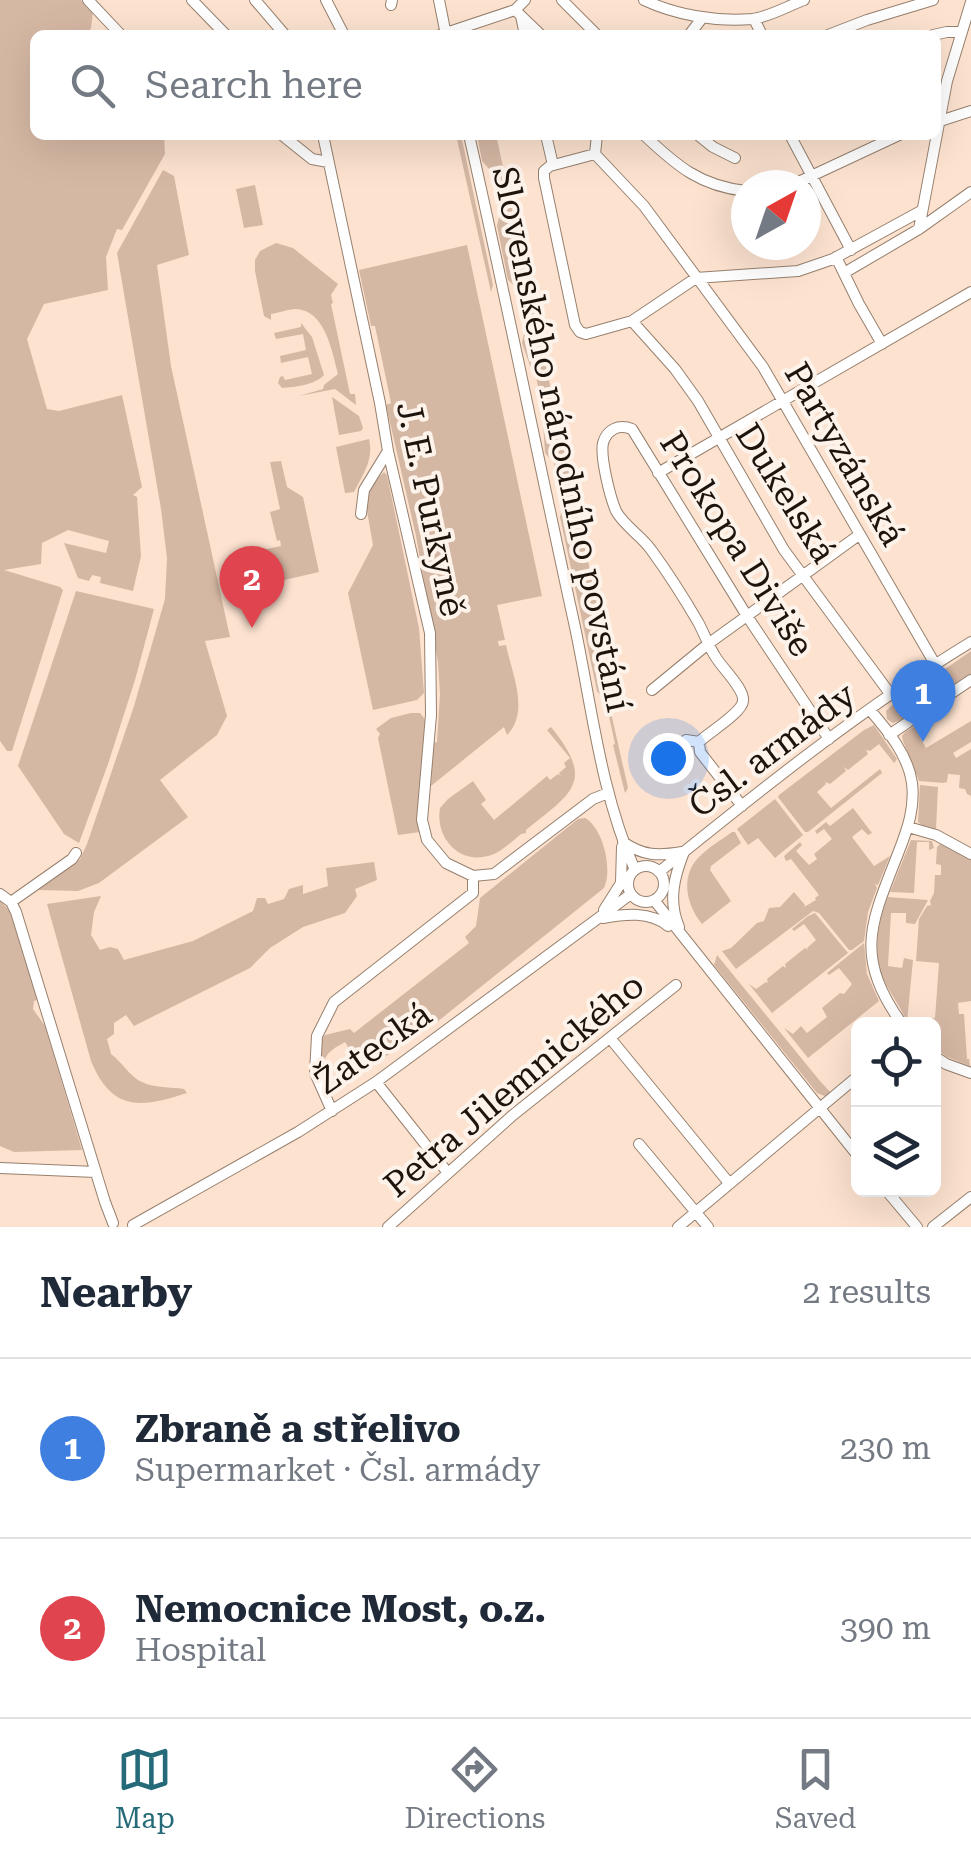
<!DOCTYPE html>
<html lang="en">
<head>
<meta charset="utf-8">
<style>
  body { margin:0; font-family:"Roboto Serif",serif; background:#f6f6f7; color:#1f2937 }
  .controls { position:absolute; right:30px; bottom:30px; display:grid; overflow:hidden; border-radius:15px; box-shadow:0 10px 40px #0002 }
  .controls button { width:90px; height:90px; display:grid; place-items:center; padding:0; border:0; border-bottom:2px solid #e0e1e3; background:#fff; color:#1f2937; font:50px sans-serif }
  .compass { position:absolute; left:731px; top:170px; width:90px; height:90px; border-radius:50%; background:#fff; box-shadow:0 10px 40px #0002; rotate:40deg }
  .you { position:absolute; left:668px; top:758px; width:35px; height:35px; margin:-25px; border:8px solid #fff; border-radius:50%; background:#1a73e8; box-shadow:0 0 0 15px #1a73e833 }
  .badge { display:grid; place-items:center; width:65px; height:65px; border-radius:50%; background:#246a79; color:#fff; font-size:32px; font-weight:700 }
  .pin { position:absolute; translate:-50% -82px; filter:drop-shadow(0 2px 5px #0008) }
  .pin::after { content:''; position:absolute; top:52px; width:35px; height:30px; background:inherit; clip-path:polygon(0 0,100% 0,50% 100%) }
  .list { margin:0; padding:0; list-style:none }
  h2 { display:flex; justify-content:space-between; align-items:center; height:130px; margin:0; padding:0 40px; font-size:42px }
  h2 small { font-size:32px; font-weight:400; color:#747a83 }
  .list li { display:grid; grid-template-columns:65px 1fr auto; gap:30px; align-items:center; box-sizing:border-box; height:180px; padding:0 40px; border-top:2px solid #e0e1e3 }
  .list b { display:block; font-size:38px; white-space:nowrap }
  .list p { margin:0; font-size:32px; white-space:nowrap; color:#747a83 }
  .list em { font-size:32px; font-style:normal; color:#747a83 }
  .icon { flex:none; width:55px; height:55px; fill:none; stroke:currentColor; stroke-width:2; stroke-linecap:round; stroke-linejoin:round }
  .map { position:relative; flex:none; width:971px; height:1227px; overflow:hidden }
  .search { position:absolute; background:#fff; box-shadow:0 10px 40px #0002; left:30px; right:30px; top:30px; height:110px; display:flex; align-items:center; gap:25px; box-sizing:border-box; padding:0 35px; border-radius:15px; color:#747a83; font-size:38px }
  .sheet { height:490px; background:#fff }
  nav { display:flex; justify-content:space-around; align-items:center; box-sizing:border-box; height:140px; border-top:2px solid #e0e1e3; background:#fff; font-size:28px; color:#747a83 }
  nav a { display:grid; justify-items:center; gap:5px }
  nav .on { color:#246a79 }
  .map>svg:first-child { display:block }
</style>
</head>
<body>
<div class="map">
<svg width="971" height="1227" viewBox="0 0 971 1227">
  <rect width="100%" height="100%" fill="#fce2cf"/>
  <!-- green -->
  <path fill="#d5b8a4" d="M 0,0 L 81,0 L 93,12 L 91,28 L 87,35 L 35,35 L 35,135 L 164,135 L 165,154 L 122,230 L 117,229 L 106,257 L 108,290 L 44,304 L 27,339 L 47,409 L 59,411 L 122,395 L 142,487 L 133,495 L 137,497 L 141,556 L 133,591 L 100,583 L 101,577 L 92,575 L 89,581 L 78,578 L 64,543 L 106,553 L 109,541 L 68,530 L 42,543 L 41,564 L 4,570 L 60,587 L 63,590 L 12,751 L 7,751 L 0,741 Z
    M 456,135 L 461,135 L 493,285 L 491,292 Z
    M 494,137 L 497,139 L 602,626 L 602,673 L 628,788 L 625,793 L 613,745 L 615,744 L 606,702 L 597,691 L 560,517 L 563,505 L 554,463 L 545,453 L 543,420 L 545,419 L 536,377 L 534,377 L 522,343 L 525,329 L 516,287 L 508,280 L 497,226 L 500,213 L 491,171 L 482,161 L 478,140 Z
    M 163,170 L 174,176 L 189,255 L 157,265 L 171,366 L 230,637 L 205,641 L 227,716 L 217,735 L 160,780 L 188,817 L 99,883 L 78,891 L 38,890 L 80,859 L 87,844 L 134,706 L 165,599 L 167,558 L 161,509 L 117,253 Z
    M 255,185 L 263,225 L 244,228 L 236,189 Z
    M 276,243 L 293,248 L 338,284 L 331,295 L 333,303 L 331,304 L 350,394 L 355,394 L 356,405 L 335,389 L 299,396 L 323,389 L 324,385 L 338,374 C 332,351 325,310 296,309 C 288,309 279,313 271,314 L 271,320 L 264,316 L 255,271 L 255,260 L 260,251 Z
    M 467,245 L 542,596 L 497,605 L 505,640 L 498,641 L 499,646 L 506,645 C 512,674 530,712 507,735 L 504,727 L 431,786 L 433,743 L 437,742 L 440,694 L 438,662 L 416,536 L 386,405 L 391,403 L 375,326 L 371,326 L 359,270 Z
    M 301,323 L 312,337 L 324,375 C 315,385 295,387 282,388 L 278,383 L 280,377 L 283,376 L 285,380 L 312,374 L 308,357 L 281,363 L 280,356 L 306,350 L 303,334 L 276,339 L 274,333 L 301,327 Z
    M 332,397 L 359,416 L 363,428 L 361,431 L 339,435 Z
    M 369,439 C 374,460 363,474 354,492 L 345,493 L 336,447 Z
    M 281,461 L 287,487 L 303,497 L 319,572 L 254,587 L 252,590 L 244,554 L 281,546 L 280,540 L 277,541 L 270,512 L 280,509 L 270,462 Z
    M 384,472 L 387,475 L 419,628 L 424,693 L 417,700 L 373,710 L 348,593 L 373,545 L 365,500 L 376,476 L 379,477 Z
    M 76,591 L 154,609 L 135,680 L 108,764 L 79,843 L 64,834 L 18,766 Z
    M 971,651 L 971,677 L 904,719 L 893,723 L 887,719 L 886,711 L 890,707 Z
    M 411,713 L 420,713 L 427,722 L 420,832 L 398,835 L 378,738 L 380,734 L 376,729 L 391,718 Z
    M 971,721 L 971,742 L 953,753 L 956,758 L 971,749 L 971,796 L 967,794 L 965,789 L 959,788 L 960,775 L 948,774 L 947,782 L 943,783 L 919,781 L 903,741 L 902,736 L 905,732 L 921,723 L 925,731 L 919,735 L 926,748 Z
    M 874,725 L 897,759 L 894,763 L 879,744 L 870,751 L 866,750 L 868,754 L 848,770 L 844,767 L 846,771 L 830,784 L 825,782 L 826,784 L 817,792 L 831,808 L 880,769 L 882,773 L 808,832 L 805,832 L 778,797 L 779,795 L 864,730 Z
    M 551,727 C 596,782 572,793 526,830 L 526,833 L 521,834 C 511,842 501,853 488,856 C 457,864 435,836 440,808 L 448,799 L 473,781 L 486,800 L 481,804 L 494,820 L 547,776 L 550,780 L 558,774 L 561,776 L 559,773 L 566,767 L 564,763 L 570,758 L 547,730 Z
    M 920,785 L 938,787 L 936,829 L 922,825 L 918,822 Z
    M 775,799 L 803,835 L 775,858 L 758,838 L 748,845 L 737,829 Z
    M 853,808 L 872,833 L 868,835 L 862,829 L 852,837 L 874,866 L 890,856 L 878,885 L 875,884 L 877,888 L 868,912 L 864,941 L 852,950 L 849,950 L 819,913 L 813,911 L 736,969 L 722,951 L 731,948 L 757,923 L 764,921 L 769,908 L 780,907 L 794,892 L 805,905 L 804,907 L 816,900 L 815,898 L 819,895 L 791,859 L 786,861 L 784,856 L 800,842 L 802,845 L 796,851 L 809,865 L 817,859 L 814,854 L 832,839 L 824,829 L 817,834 L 815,831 L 826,822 L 830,826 Z
    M 585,818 C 603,828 613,869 604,888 L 437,1022 L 343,1085 L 343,1079 L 360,1066 L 345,1042 C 335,1048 325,1052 324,1065 L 338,1089 L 328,1092 L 320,1066 L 322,1039 L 325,1035 L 350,1029 L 354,1033 L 469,943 L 465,937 L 476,926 L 480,898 L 578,819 Z
    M 732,832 L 735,832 L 741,843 L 711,866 L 710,870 L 731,901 L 702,924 C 686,905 680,876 699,857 C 709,847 721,840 732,832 Z
    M 911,840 L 932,841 L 934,848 L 929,850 L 929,842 L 917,842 L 914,893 L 890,892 Z
    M 942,842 L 971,859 L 971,1001 L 958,1003 L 959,1014 L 964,1014 L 967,1059 L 969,1059 L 970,1066 L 947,1057 L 934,1048 L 934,1024 L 928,1024 L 931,1018 L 935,1018 L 939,963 L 916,961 L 919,919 L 927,906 L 931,905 L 930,901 L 934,893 L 935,875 L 941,875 L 941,865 L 936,864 L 937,847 Z
    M 374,862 L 377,880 L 355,889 L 357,896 L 345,913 L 303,927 L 270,948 L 250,968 L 134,1026 L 126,1015 L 114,1023 L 114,1034 L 107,1039 L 111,1054 C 122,1062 131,1078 142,1082 C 153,1088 171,1087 184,1089 L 187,1093 C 141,1108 112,1112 91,1061 L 47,904 L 101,896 L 94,912 L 91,935 L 100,950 L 110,947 L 118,949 L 124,960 L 193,941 L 253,911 L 257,898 L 265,898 L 268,904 L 284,899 L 289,889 L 303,885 L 303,894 L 328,886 L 326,868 Z
    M 888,897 L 928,900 L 915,924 L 906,923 L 906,913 L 891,913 L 888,966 L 902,968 L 904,958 L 913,960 L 907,1022 C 902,1009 891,994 885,983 C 872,957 877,923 888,897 Z
    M 0,901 L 9,910 L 40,999 L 34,1001 L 33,1009 L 45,1026 L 82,1150 L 14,1152 L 0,1146 Z
    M 815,913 L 848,953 L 772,1013 L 749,984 L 756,989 L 766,982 L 768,983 L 767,979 L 783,966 L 786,968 L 785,964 L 805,948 L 808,950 L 807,948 L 816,940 L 804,924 L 794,931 L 792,929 L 808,916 Z
    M 864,943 L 867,974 L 879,1001 L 808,1058 L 784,1028 L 793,1034 L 801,1026 L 807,1033 L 827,1017 L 822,1008 L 840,993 L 844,994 L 852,984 L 839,968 L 829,975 L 827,973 Z
    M 717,955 L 820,1081 L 832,1094 L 827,1097 L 817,1093 L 714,965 Z"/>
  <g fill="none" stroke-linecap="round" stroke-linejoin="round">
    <!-- minor casing -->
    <g stroke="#97806e" stroke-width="12">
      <path id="minor" d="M 88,0 L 121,35
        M 192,0 L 226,35
        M 255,0 L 285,35
        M 326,0 L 344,35
        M 439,0 L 446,35
        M 562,0 L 597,35
        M 644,0 C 676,15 716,22 752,19 C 769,17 788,6 804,0
        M 391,5 L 392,0
        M 515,10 L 541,35
        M 521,16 L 525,35
        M 754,19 L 762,35
        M 440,35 L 515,10 L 525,0
        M 689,35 L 703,17
        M 828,35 L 867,20 L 933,0
        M 933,35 L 947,32 L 961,32
        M 937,122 L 971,111
        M 282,135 L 312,159 L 328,162
        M 323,135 L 380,403 L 388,451 L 430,633 L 431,715 L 422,820 L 427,840 L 446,863 L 473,876 L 494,874 L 593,799 L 608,793
        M 469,135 C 506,298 539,463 575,627 C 592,708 601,794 635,870
        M 546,135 L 553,165
        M 597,135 L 595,154 L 644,206 L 763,367 L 935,664
        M 644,135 C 677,166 700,186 746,191
        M 698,135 L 713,147 L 735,158
        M 790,135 L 851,250
        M 595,154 L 550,166 L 544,171 L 544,178 L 575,325 L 580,332 L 586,334 L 632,321 L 696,278 L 798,271 L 833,259 L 921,211
        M 792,185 L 899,135
        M 919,229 L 947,81 L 971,2
        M 836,257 L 859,304 L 882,344
        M 844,273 L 919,229 L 971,192
        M 632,321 L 675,369 L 698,401 L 784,550 L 891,695
        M 658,473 L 971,292
        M 361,514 L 364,490 L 388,451
        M 652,690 L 708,644 L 859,535
        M 870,710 C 888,731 908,755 912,783 C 915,807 908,828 899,851 C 871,923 853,955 902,1024
        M 889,735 L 971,680
        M 699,742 L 700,752 L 742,806
        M 674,749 L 686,740 L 699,742 C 708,733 742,713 743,701 C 745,689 721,667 715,656 C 708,645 704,633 698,622 C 684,598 668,573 652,551 C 642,536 624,526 616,511 C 610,497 600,457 603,443 C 607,429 619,424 632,429 L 747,616 L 829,739
        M 908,827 L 936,835 L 971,854
        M 623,842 C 643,856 658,856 682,852
        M628 884a18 18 0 1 1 36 0a18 18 0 1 1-36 0Z
        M 659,872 C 759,791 861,709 971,642
        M 0,894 L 11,902 L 16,912 L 105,1202 L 113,1223
        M 654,900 L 858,1156
        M 11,902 L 72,859 L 76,853
        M 604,910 L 621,883 L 622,847
        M 603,918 C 625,914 650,911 668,926
        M 679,927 C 668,901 674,877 684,852
        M 610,1038 L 729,1183
        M 934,1056 L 946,1064 L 971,1073
        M 376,1082 L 448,1173
        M 332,1111 L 315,1073 L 317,1036 L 334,1002 L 473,893 L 473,876
        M 639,1144 L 708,1227
        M 0,1168 L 96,1172
        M 886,1190 L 917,1227
        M 133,1225 L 298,1132 L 376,1082 L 631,894
        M 388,1227 L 513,1115 L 676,985
        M 678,1227 L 858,1076
        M 933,1227 L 971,1197"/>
    </g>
    <!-- minor -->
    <use href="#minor" stroke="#fff" stroke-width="10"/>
  </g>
  <g text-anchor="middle" stroke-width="8" stroke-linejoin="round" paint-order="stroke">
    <!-- street labels -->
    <g font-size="35" fill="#1d140e" stroke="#fdf3eb">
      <text transform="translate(562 439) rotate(78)" y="12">Slovenského národního povstání</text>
      <text transform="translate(845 454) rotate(60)" y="12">Partyzánská</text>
      <text transform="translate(786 493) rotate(58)" y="12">Dukelská</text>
      <text transform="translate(431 509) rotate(78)" y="12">J. E. Purkyně</text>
      <text transform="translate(737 544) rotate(58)" y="12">Prokopa Diviše</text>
      <text transform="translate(772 750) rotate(-37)" y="12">Čsl. armády</text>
      <text transform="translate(373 1048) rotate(-35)" y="12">Žatecká</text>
      <text transform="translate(514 1085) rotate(-40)" y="12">Petra Jilemnického</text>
    </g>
  </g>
</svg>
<div class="controls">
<button><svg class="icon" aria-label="locate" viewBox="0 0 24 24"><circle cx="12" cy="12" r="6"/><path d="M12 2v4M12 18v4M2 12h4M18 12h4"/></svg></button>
<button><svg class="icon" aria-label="layers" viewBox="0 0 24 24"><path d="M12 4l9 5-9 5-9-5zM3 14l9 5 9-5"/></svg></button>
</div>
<svg class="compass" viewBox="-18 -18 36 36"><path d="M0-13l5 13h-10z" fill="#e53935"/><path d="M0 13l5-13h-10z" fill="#747a83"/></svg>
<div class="you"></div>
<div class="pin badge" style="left:923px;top:742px;background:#3f7fe0">1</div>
<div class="pin badge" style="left:252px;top:628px;background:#e0444e">2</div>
<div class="search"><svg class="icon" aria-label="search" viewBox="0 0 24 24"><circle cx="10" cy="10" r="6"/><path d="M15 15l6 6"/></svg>Search here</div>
</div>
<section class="sheet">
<h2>Nearby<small>2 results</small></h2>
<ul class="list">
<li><span class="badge" style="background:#3f7fe0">1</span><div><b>Zbraně a střelivo</b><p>Supermarket · Čsl. armády</p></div><em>230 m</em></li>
<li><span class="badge" style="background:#e0444e">2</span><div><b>Nemocnice Most, o.z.</b><p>Hospital</p></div><em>390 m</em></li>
</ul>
</section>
<nav>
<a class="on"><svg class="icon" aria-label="map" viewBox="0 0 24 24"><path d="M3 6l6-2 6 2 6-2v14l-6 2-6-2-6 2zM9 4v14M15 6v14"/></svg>Map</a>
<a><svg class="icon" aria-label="directions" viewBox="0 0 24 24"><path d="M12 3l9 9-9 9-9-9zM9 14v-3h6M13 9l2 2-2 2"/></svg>Directions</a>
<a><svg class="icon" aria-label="saved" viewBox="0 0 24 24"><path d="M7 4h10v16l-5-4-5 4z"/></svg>Saved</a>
</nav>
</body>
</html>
